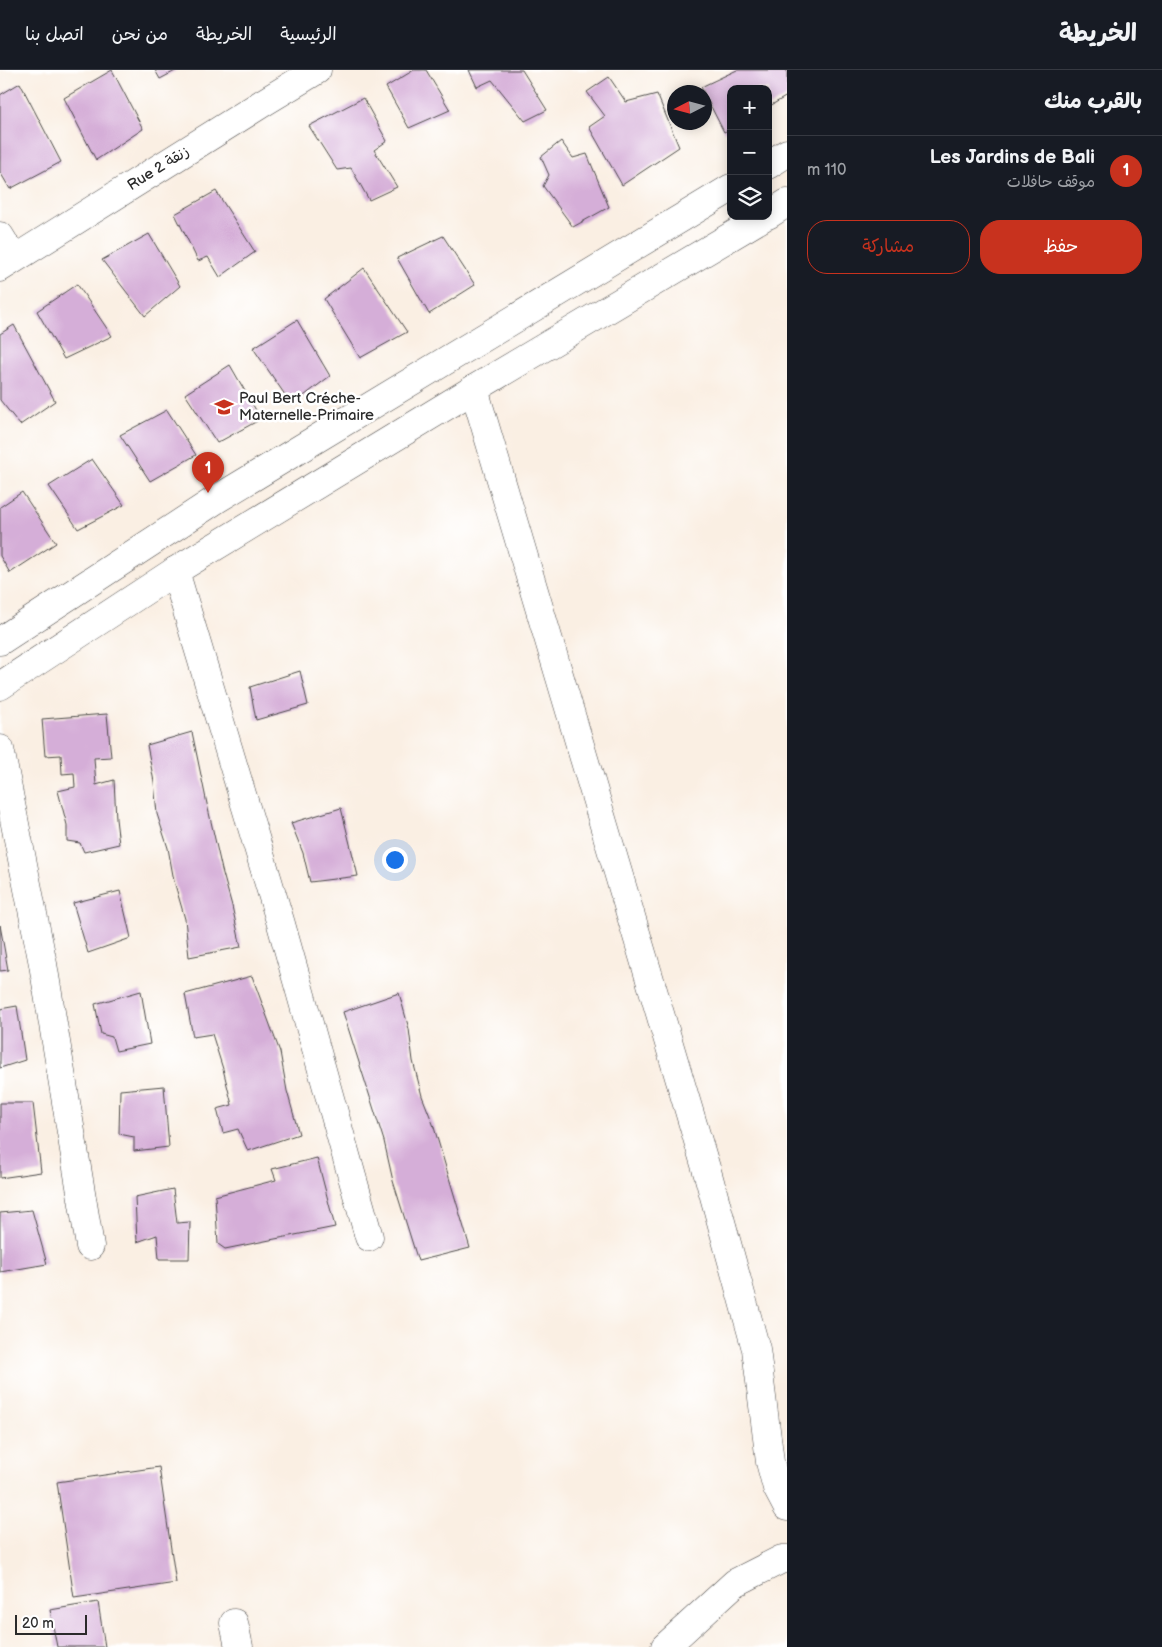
<!DOCTYPE html>
<html lang="ar">
<head>
<meta charset="utf-8">
<style>
  body { margin:0; font-family:"Balsamiq Sans","Playpen Sans Arabic",sans-serif; background:#20242c; color:#f1f3f6; direction:rtl }
  .controls { position:absolute; right:15px; top:15px; display:grid; overflow:hidden; border-radius:10px; box-shadow:0 2px 12px #0003 }
  .controls button { width:45px; height:45px; display:grid; place-items:center; padding:0; border:0; border-bottom:1px solid #363941; background:#171b24; color:#f1f3f6; font:25px sans-serif }
  .compass { position:absolute; left:667px; top:15px; width:45px; height:45px; border-radius:50%; background:#171b24; box-shadow:0 2px 12px #0003; rotate:264deg }
  .scale { position:absolute; left:15px; bottom:12px; width:72px; box-sizing:border-box; padding-left:5px; border:2px solid #2b2b2b; border-top:0; font-size:14px; line-height:18px; white-space:nowrap; color:#2b2b2b; -webkit-text-stroke:4px #fff; paint-order:stroke }
  .you { position:absolute; left:394px; top:789px; width:18px; height:18px; margin:-12px; border:4px solid #fff; border-radius:50%; background:#1a73e8; box-shadow:0 0 0 8px #1a73e833 }
  .badge { display:grid; place-items:center; width:32px; height:32px; border-radius:50%; background:#c8321e; color:#fff; font-size:16px; font-weight:700 }
  .pin { position:absolute; translate:-50% -41px; filter:drop-shadow(0 1px 2px #0008) }
  .pin::after { content:''; position:absolute; top:26px; width:18px; height:15px; background:inherit; clip-path:polygon(0 0,100% 0,50% 100%) }
  .list { margin:0; padding:0; list-style:none }
  h2 { display:flex; justify-content:space-between; align-items:center; height:65px; margin:0; padding:0 20px; font-size:21px }
  h2 small { font-size:16px; font-weight:400; color:#9ea1a6 }
  .list li { display:grid; grid-template-columns:32px 1fr auto; gap:15px; align-items:center; box-sizing:border-box; height:70px; padding:0 20px; border-top:1px solid #363941 }
  .list b { display:block; font-size:19px; white-space:nowrap }
  .list p { margin:0; font-size:16px; white-space:nowrap; color:#9ea1a6 }
  .list em { font-size:16px; font-style:normal; color:#9ea1a6 }
  .actions { display:flex; gap:10px; padding:15px 20px }
  .actions a { flex:1; padding:11px 0; border:1px solid #c8321e; border-radius:20px; text-align:center; font-size:18px; color:#c8321e }
  .actions .main { background:#c8321e; color:#fff }
  .icon { flex:none; width:28px; height:28px; fill:none; stroke:currentColor; stroke-width:2; stroke-linecap:round; stroke-linejoin:round }
  .map { position:relative; flex:none; width:787px; height:1577px; overflow:hidden; direction:ltr }
  header { display:flex; align-items:center; gap:30px; box-sizing:border-box; height:70px; padding:0 25px; background:#171b24; border-bottom:1px solid #363941 }
  header strong { font-size:24px }
  nav { display:flex; gap:28px; margin-inline-start:auto; font-size:18px }
  main { display:flex }
  aside { flex:1; background:#171b24 }
  .map>svg:first-child { display:block }
</style>
</head>
<body>
<header>
<strong>الخريطة</strong>
<nav><a>الرئيسية</a><a>الخريطة</a><a>من نحن</a><a>اتصل بنا</a></nav>
</header>
<main>
<aside>
<h2>بالقرب منك<small></small></h2>
<ul class="list">
<li><span class="badge">1</span><div><b>Les Jardins de Bali</b><p>موقف حافلات</p></div><em>110 m</em></li>
</ul>
<div class="actions"><a class="main">حفظ</a><a>مشاركة</a></div>
</aside>
<div class="map">
<svg width="787" height="1577" viewBox="0 0 787 1577">
  <rect width="100%" height="100%" fill="#fff"/>
  <filter id="ink" filterUnits="userSpaceOnUse"><feTurbulence type="fractalNoise" baseFrequency=".02" numOctaves="2"/><feDisplacementMap in="SourceGraphic" scale="10" xChannelSelector="R" yChannelSelector="G"/><feConvolveMatrix kernelMatrix="1 2 1 2 8 2 1 2 1" color-interpolation-filters="sRGB"/></filter>
  <filter id="wash" filterUnits="userSpaceOnUse"><feTurbulence type="fractalNoise" baseFrequency=".0096" numOctaves="4" result="noise"/><feDisplacementMap in="SourceGraphic" scale="20" xChannelSelector="R" yChannelSelector="G"/><feGaussianBlur stdDeviation="1.12" result="paint"/><feColorMatrix in="noise" values="0 0 0 0 0 0 0 0 0 0 0 0 0 0 0 0 0 1.4 0 .05"/><feComposite in="paint" operator="in"/></filter>
  <g filter="url(#wash)">
    <rect width="100%" height="100%" fill="#faefe3"/>
    <g id="blocks">
      <!-- building -->
      <path fill="#d5aed8" d="M 112,0 L 143,59 L 96,90 L 64,28 Z
        M 155,0 L 177,0 L 160,9 Z
        M 414,0 L 426,0 L 450,40 L 409,58 L 386,17 Z
        M 469,0 L 522,0 L 547,40 L 525,51 L 492,10 L 477,17 Z
        M 737,0 L 787,0 L 787,26 L 768,37 L 768,19 L 731,19 L 731,59 L 724,62 L 701,17 Z
        M 609,7 L 626,32 L 657,24 L 679,77 L 622,115 L 589,57 L 605,46 L 587,22 Z
        M 20,13 L 61,92 L 10,119 L 0,102 L 0,25 Z
        M 363,28 L 387,71 L 374,80 L 397,117 L 369,130 L 351,98 L 337,100 L 309,56 Z
        M 561,71 L 573,88 L 587,84 L 609,137 L 573,157 L 543,116 L 549,105 L 541,87 Z
        M 216,121 L 255,182 L 220,207 L 208,187 L 198,191 L 175,144 Z
        M 149,164 L 180,216 L 145,246 L 102,190 Z
        M 443,166 L 475,215 L 429,244 L 397,188 Z
        M 364,198 L 407,262 L 360,288 L 324,229 Z
        M 77,214 L 112,266 L 64,289 L 37,241 Z
        M 297,250 L 330,306 L 292,335 L 253,278 Z
        M 14,255 L 55,331 L 20,355 L 0,330 L 0,264 Z
        M 230,295 L 261,349 L 217,373 L 185,324 Z
        M 167,340 L 196,385 L 150,411 L 120,365 Z
        M 92,389 L 124,435 L 78,459 L 49,416 Z
        M 22,422 L 56,473 L 10,503 L 0,486 L 0,437 Z
        M 300,601 L 308,635 L 256,650 L 250,617 Z
        M 107,644 L 111,687 L 94,688 L 96,715 L 114,710 L 116,749 L 119,774 L 84,782 L 80,773 L 67,771 L 67,755 L 58,721 L 75,717 L 74,703 L 62,704 L 61,685 L 45,686 L 42,649 Z
        M 192,662 L 207,734 L 222,800 L 232,836 L 241,877 L 189,887 L 185,849 L 174,811 L 168,778 L 157,744 L 154,712 L 147,675 Z
        M 341,738 L 358,806 L 310,812 L 303,783 L 291,753 Z
        M 120,821 L 131,868 L 88,883 L 73,833 Z
        M 0,855 L 8,900 L 0,901 Z
        M 252,906 L 280,982 L 287,1021 L 299,1064 L 248,1081 L 238,1059 L 223,1063 L 217,1039 L 232,1035 L 223,999 L 212,964 L 193,967 L 185,924 Z
        M 141,921 L 150,974 L 116,981 L 112,967 L 101,964 L 95,934 Z
        M 399,923 L 409,959 L 413,991 L 422,1026 L 433,1054 L 470,1178 L 418,1191 L 393,1111 L 384,1071 L 343,942 Z
        M 17,936 L 25,990 L 0,998 L 0,939 Z
        M 164,1016 L 169,1077 L 134,1081 L 134,1067 L 119,1064 L 120,1020 Z
        M 0,1033 L 33,1033 L 41,1102 L 0,1108 Z
        M 317,1088 L 335,1157 L 225,1179 L 218,1174 L 215,1126 L 276,1110 L 272,1099 Z
        M 173,1119 L 177,1153 L 190,1152 L 189,1189 L 159,1189 L 157,1165 L 137,1172 L 135,1127 Z
        M 32,1140 L 47,1194 L 0,1202 L 0,1143 Z
        M 159,1397 L 176,1513 L 74,1528 L 57,1412 Z
        M 98,1532 L 105,1577 L 57,1577 L 50,1540 Z"/>
    </g>
  </g>
  <g filter="url(#ink)">
    <use href="#blocks" fill-opacity="0" stroke="#4a4847" stroke-width="1"/>
    <g fill="none" stroke-linecap="round" stroke-linejoin="round">
      <!-- minor casing -->
      <g stroke="#4a4847" stroke-width="29">
        <path id="minor" d="M 0,166 L 14,189
          M 0,198 L 266,31 L 317,0
          M 474,319 L 709,1108 L 756,1279 L 770,1392 L 777,1418 L 787,1437
          M 175,501 L 281,854 L 369,1167
          M 0,679 L 43,894 L 90,1176
          M 234,1553 L 239,1577
          M 665,1577 L 735,1513 L 782,1489 L 787,1489"/>
      </g>
      <!-- major casing -->
      <g stroke="#4a4847" stroke-width="29">
        <path id="major" d="M 768,95 L 787,83
          M 768,145 L 787,133
          M 0,571 L 217,429 L 731,118
          M 0,616 L 175,501 L 474,319 L 765,146"/>
      </g>
      <!-- minor -->
      <use href="#minor" stroke="#fff" stroke-width="28"/>
      <!-- major -->
      <use href="#major" stroke="#fff" stroke-width="28"/>
    </g>
  </g>
  <!-- icons -->
  <defs>
    <g id="school-bare" transform="scale(1.5)"><path d="M0-5L7-2L0 1L-7-2ZM-4 1L0 2.5L4 1V4Q0 6-4 4Z" fill="#c8321e" stroke="#fff" stroke-width="2.5" paint-order="stroke"/></g>
  </defs>
  <g fill-rule="evenodd">
    <use href="#school-bare" x="224" y="337"/>
  </g>
  <g text-anchor="middle" stroke-width="5" stroke-linejoin="round" paint-order="stroke">
    <!-- street labels -->
    <g font-size="15" fill="#2b2b2b" stroke="#fff">
      <text transform="translate(158 98) rotate(-32)" y="5">Rue 2 زنقة</text>
    </g>
    <!-- poi labels -->
    <g font-size="15" fill="#2b2b2b" stroke="#fff" text-anchor="start">
      <text x="239" y="333">Paul Bert Créche-<tspan x="239" dy="17">Maternelle-Primaire</tspan></text>
    </g>
  </g>
</svg>
<div class="controls">
<button>+</button>
<button>−</button>
<button><svg class="icon" aria-label="layers" viewBox="0 0 24 24"><path d="M12 4l9 5-9 5-9-5zM3 14l9 5 9-5"/></svg></button>
</div>
<svg class="compass" viewBox="-18 -18 36 36"><path d="M0-13l5 13h-10z" fill="#e53935"/><path d="M0 13l5-13h-10z" fill="#9ea1a6"/></svg>
<div class="scale">20 m</div>
<div class="you"></div>
<div class="pin badge" style="left:208px;top:423px">1</div>
</div>
</main>
</body>
</html>
